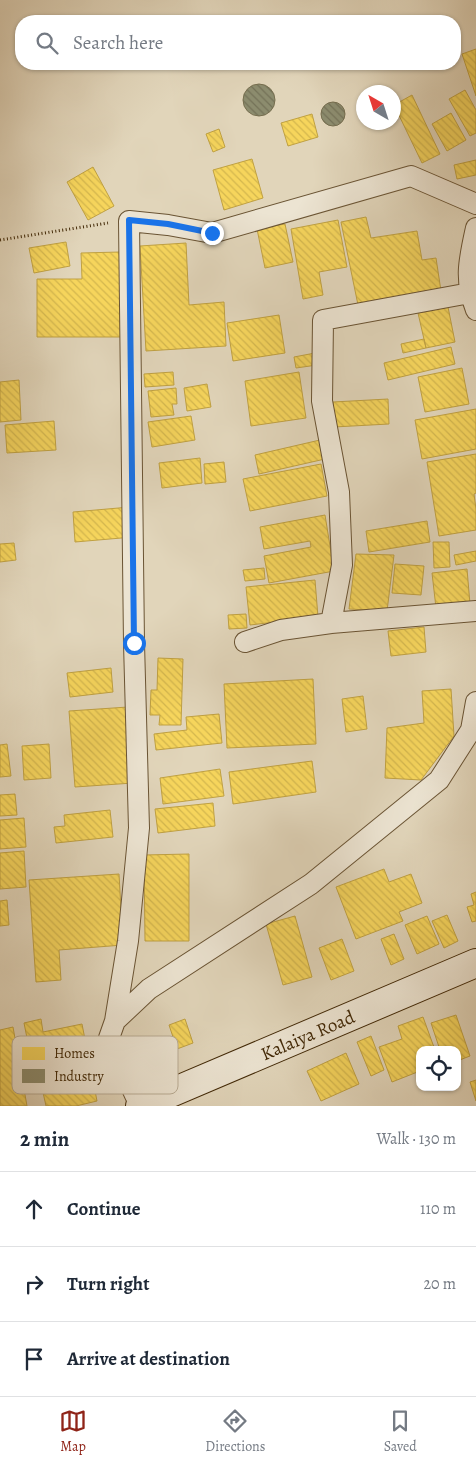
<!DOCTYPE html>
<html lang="en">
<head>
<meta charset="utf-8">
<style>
  body { margin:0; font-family:Alegreya,serif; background:#f6f6f7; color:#1f2937 }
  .controls { position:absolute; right:15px; bottom:15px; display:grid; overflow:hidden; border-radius:10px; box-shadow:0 1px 4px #0004 }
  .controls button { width:45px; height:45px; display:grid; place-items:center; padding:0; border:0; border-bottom:1px solid #e0e1e3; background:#fff; color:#1f2937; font:25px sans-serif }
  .compass { position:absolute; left:356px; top:85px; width:45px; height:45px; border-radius:50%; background:#fff; box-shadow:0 1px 4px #0004; rotate:321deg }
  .stop { position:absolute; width:15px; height:15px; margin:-11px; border:4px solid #1a73e8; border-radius:50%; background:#fff }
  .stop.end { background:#1a73e8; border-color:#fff; box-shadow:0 1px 5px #0008 }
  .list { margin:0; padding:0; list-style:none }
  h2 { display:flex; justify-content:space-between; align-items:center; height:65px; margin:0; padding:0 20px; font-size:21px }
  h2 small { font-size:16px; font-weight:400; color:#747a83 }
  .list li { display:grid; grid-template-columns:32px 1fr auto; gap:15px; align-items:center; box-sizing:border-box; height:75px; padding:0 20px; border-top:1px solid #e0e1e3 }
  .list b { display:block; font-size:19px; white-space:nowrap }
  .list em { font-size:16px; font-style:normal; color:#747a83 }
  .icon { flex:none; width:28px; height:28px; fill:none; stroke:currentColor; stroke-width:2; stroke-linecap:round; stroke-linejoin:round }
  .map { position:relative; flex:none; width:476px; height:1106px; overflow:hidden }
  .search { position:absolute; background:#fff; box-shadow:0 1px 4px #0004; left:15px; right:15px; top:15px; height:55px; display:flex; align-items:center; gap:12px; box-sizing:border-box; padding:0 18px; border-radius:20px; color:#747a83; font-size:19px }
  .sheet { height:290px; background:#fff }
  nav { display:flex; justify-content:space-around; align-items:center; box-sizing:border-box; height:70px; border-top:1px solid #e0e1e3; background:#fff; font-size:14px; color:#747a83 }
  nav a { display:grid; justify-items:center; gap:2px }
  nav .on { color:#8f2418 }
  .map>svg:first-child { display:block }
</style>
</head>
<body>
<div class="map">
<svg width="476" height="1106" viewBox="0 0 476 1106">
  <defs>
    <pattern id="homes-back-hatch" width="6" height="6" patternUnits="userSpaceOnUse" patternTransform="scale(1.25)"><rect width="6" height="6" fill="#f6d55c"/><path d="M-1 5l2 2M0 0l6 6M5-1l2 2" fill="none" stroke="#d4b74e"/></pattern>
    <pattern id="industry-back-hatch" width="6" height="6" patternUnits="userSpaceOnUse" patternTransform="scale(1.25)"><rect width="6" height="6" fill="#8c8c6e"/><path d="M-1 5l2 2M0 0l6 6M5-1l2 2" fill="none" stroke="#747258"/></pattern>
  </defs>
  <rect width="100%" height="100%" fill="#e1d5ba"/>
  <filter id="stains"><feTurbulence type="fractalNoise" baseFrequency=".004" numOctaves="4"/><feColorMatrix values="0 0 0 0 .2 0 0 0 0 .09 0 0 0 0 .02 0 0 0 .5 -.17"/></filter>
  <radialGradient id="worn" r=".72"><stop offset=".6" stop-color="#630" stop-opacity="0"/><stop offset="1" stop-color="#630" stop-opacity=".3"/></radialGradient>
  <!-- homes -->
  <path fill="url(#homes-back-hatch)" stroke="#c0a142" d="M 476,49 L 476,96 L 462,54 Z
    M 465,90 L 476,110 L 476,133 L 470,136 L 449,99 Z
    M 412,95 L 440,154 L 422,163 L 394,105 Z
    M 451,113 L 466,140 L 447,151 L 432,124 Z
    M 312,114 L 318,137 L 288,146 L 281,123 Z
    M 219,129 L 225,147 L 213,152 L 206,134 Z
    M 252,159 L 263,198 L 224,210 L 213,170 Z
    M 476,160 L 476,175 L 457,179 L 454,165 Z
    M 93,167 L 114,206 L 88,220 L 67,182 Z
    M 366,217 L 371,238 L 417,231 L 422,260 L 436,258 L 441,291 L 358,305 L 341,222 Z
    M 338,220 L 347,267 L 319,272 L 323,295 L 303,299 L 291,229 Z
    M 285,224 L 293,262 L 265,268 L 257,229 Z
    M 66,242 L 70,266 L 34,273 L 29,248 Z
    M 186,243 L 189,305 L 224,302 L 226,346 L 146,351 L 140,246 Z
    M 120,252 L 122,337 L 37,337 L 37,279 L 82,279 L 81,253 Z
    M 448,307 L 455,342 L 426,348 L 418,313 Z
    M 279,315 L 285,353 L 233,361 L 227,323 Z
    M 424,339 L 426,348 L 403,353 L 401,344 Z
    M 451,347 L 455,364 L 388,380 L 384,363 Z
    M 315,353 L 317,365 L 296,368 L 294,357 Z
    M 462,368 L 469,404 L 425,412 L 418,377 Z
    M 173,372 L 174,385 L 145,387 L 144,374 Z
    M 299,372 L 306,418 L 251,426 L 245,381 Z
    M 19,380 L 21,420 L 0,422 L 0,382 Z
    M 207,384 L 211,407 L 187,411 L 184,388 Z
    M 176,388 L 177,404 L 172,404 L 174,415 L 151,417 L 148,391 Z
    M 388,399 L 389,424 L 334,427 L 333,402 Z
    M 476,409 L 476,449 L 422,459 L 415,420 Z
    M 191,416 L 195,440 L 152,447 L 148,422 Z
    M 54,421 L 56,450 L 7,453 L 5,425 Z
    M 320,440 L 325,459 L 259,474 L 255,455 Z
    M 476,454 L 476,493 L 474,494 L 476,509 L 476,530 L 439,536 L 427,462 Z
    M 200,458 L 202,483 L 162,488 L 159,463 Z
    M 224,462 L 226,482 L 205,484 L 204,464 Z
    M 321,464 L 327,496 L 250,511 L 243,479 Z
    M 130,507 L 133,537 L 75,542 L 73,512 Z
    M 325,515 L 334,571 L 269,583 L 264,556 L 311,547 L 310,541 L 264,549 L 260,527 Z
    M 427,521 L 430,542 L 369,552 L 366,531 Z
    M 433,542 L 449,542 L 450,567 L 434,568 Z
    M 14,543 L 16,560 L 0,562 L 0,544 Z
    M 476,551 L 476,561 L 456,565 L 454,555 Z
    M 356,554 L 394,555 L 387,611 L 349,609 Z
    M 395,564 L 424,566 L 421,595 L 392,593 Z
    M 264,568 L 265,579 L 245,581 L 243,570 Z
    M 467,569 L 470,604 L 436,608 L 432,573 Z
    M 315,580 L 318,617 L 250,625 L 246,587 Z
    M 246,614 L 247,628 L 229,629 L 228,615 Z
    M 424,627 L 426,652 L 391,656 L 388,631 Z
    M 158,658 L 183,659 L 181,725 L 159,725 L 160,715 L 150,715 L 151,690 L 157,690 Z
    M 111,668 L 113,692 L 70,697 L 67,673 Z
    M 313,679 L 316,744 L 227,748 L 224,684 Z
    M 451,689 L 454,736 L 421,780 L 385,778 L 387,728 L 424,723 L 422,691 Z
    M 363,696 L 367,729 L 346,732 L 342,699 Z
    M 128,707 L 133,783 L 75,787 L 69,711 Z
    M 219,714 L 222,743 L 156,750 L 154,734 L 187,730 L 186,717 Z
    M 7,744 L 11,776 L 0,777 L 0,745 Z
    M 49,744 L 51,778 L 24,780 L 22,746 Z
    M 312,761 L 316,792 L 233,804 L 229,772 Z
    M 220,769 L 224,796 L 163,804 L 160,778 Z
    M 15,794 L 17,815 L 0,816 L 0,795 Z
    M 213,803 L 215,826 L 158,833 L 155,809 Z
    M 110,810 L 113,837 L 56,843 L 54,827 L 65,826 L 64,815 Z
    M 24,818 L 26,847 L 0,849 L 0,820 Z
    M 24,851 L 26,887 L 0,889 L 0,853 Z
    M 189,854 L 189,941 L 145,941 L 144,855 Z
    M 384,869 L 389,882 L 411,874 L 422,903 L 399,912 L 403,921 L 356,939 L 336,887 Z
    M 119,874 L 123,945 L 59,950 L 61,980 L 36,982 L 29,880 Z
    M 476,892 L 476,921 L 472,922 L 467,907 L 474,905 L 471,894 Z
    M 7,900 L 9,925 L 0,926 L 0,901 Z
    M 447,915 L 458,941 L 444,948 L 432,921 Z
    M 295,916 L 312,977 L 283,985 L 266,924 Z
    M 427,916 L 439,944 L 417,954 L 405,925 Z
    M 394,934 L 404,959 L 391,965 L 381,939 Z
    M 342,939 L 354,971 L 331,980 L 319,948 Z
    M 456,1015 L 470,1056 L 457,1061 L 457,1050 L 440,1050 L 431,1023 Z
    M 423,1017 L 435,1050 L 420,1050 L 420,1071 L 392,1082 L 379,1047 L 402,1039 L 398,1026 Z
    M 41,1019 L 43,1032 L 82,1024 L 97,1101 L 76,1106 L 46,1106 L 33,1047 L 29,1048 L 24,1023 Z
    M 185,1019 L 193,1043 L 177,1049 L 169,1025 Z
    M 13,1027 L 27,1106 L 0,1106 L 0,1030 Z
    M 371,1036 L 384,1070 L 371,1076 L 357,1042 Z
    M 346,1053 L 359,1084 L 321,1101 L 307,1071 Z
    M 476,1080 L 476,1101 L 470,1082 Z"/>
  <!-- industry -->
  <path fill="url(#industry-back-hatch)" stroke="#766e4f" d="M243 100a16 16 0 1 1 32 0a16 16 0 1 1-32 0Z
    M321 114a12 12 0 1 1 24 0a12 12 0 1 1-24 0Z"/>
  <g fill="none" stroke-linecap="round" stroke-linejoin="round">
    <!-- minor casing -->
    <g stroke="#6a5434" stroke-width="22">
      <path id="minor" d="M 476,228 C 469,260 464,279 476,310
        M 331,623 L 342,565 L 339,492 L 322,401 L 323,320 L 470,293
        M 245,642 L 281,630 L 331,623 L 476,611
        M 115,1021 L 128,941 L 139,828 L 134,643 L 129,221 L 168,225 L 212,233 L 411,176 L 476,204
        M 140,1106 L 109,1038 L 115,1021 L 149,989 L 311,884 L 439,780 L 471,730 L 476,702"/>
    </g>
    <!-- secondary casing -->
    <g stroke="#422907" stroke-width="30">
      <g id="secondary">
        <path id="s1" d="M 140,1106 L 476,963"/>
      </g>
    </g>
    <!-- path -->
    <path stroke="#422907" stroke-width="3" stroke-dasharray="1 2.5" stroke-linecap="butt" d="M 0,240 L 108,223"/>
    <!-- minor -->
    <use href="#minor" stroke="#ece4d2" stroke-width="20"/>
    <!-- secondary -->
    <use href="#secondary" stroke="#ece4d2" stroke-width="28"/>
  </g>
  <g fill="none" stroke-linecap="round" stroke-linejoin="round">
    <!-- route -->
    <path stroke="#1a73e8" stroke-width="6" d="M 134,643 L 129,220 L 168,224 L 212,233"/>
  </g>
  <g text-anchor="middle" stroke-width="5" stroke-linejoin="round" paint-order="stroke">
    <!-- street labels -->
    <g font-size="19" fill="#422907" stroke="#ece4d2">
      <text dy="7" stroke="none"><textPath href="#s1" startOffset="182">Kalaiya Road</textPath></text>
    </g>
  </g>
  <!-- legend -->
  <rect x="12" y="1036" width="166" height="58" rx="8" fill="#ece4d2" stroke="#b9ac95" stroke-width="1"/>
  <rect x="22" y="1047" width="23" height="13" fill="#f6d55c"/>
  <rect x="22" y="1069" width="23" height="14" fill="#8c8c6e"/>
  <g font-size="14" fill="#422907">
    <text x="54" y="1058">Homes</text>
    <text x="54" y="1081">Industry</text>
  </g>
  <rect width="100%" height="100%" filter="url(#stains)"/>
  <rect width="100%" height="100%" fill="url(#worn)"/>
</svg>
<div class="controls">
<button><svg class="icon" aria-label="locate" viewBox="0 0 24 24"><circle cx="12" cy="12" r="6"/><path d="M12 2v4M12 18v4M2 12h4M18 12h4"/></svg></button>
</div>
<svg class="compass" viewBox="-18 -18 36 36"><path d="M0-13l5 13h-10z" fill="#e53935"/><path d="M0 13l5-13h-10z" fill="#747a83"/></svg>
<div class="stop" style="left:134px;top:643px"></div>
<div class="stop end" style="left:212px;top:233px"></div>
<div class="search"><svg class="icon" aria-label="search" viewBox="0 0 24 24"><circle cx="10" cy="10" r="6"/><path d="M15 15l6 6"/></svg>Search here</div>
</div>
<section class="sheet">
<h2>2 min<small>Walk · 130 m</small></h2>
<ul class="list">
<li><svg class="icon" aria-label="ahead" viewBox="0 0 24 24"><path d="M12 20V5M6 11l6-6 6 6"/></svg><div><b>Continue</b></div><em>110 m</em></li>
<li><svg class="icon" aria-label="right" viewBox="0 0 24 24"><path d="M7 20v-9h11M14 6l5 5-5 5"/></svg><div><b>Turn right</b></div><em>20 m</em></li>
<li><svg class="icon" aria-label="arrive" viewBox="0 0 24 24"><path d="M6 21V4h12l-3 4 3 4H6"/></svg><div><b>Arrive at destination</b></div></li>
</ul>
</section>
<nav>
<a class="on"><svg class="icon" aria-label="map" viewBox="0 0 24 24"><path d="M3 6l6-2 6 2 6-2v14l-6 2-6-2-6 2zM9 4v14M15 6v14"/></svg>Map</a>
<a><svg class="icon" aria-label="directions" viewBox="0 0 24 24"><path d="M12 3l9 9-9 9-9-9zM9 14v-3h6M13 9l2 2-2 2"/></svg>Directions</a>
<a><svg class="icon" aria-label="saved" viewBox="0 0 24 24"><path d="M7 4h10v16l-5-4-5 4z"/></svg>Saved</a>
</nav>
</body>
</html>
